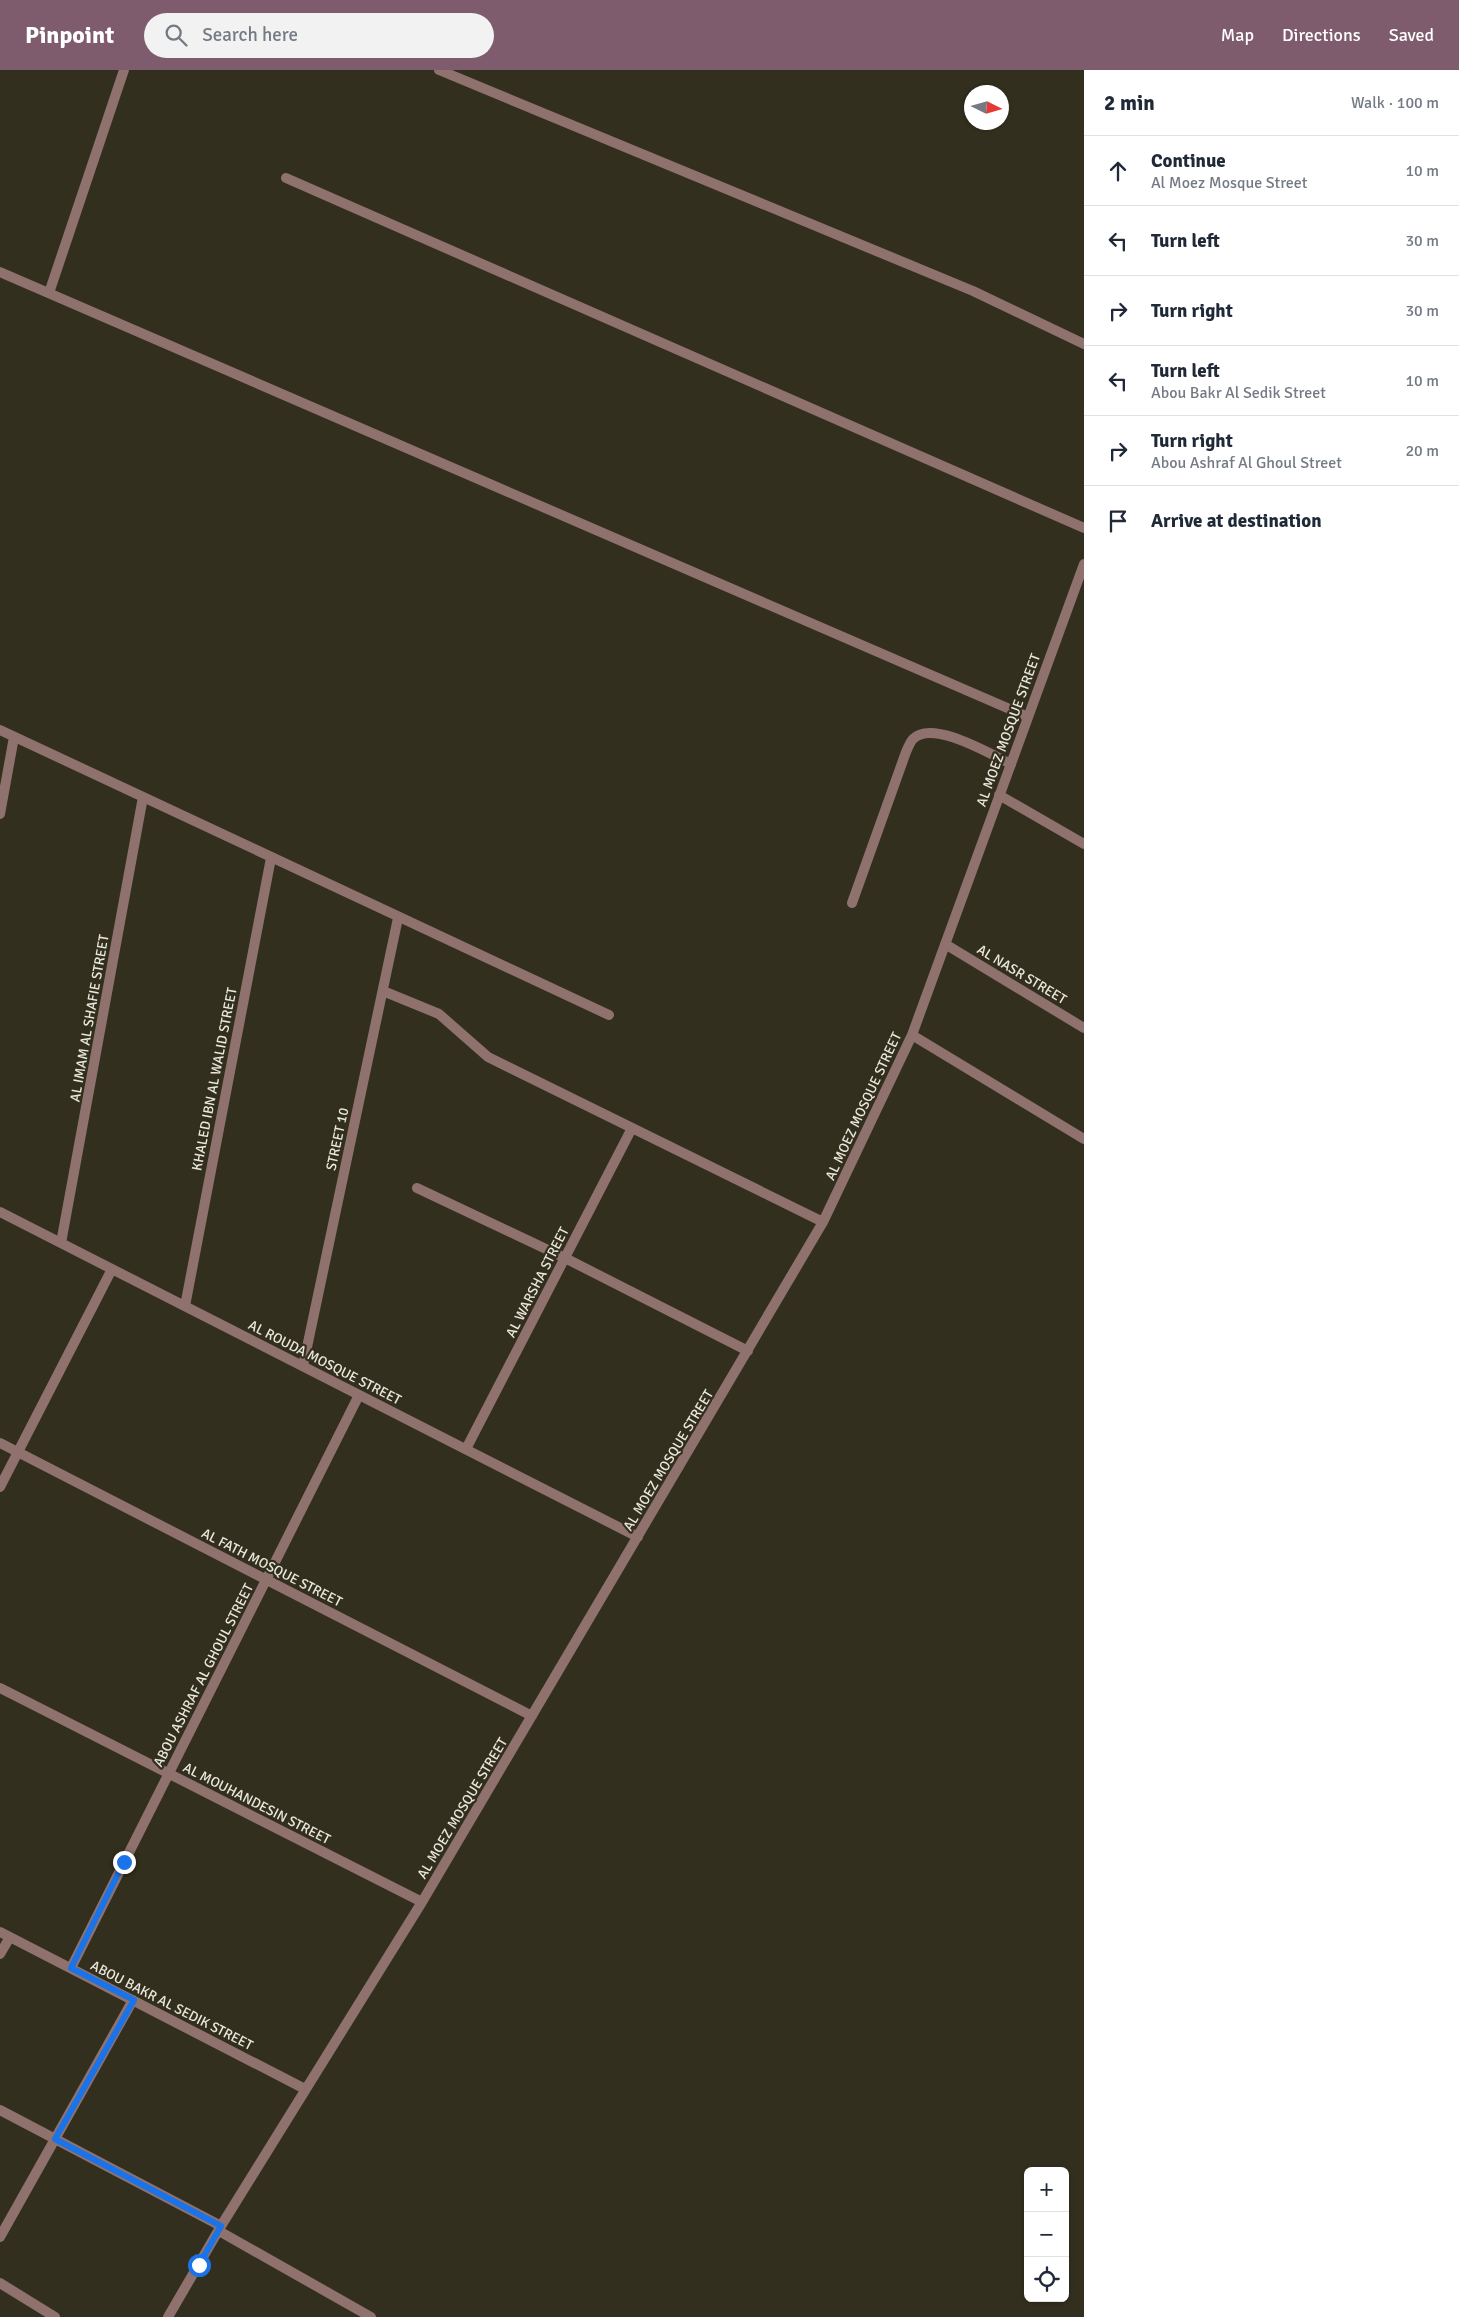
<!DOCTYPE html>
<html lang="en">
<head>
<meta charset="utf-8">
<style>
  body { margin:0; font-family:Signika,sans-serif; background:#f2f2f3; color:#1f2937 }
  .controls { position:absolute; right:15px; bottom:15px; display:grid; overflow:hidden; border-radius:8px; box-shadow:0 1px 4px #0004 }
  .controls button { width:45px; height:45px; display:grid; place-items:center; padding:0; border:0; border-bottom:1px solid #e0e1e3; background:#fff; color:#1f2937; font:25px sans-serif }
  .compass { position:absolute; left:964px; top:15px; width:45px; height:45px; border-radius:50%; background:#fff; box-shadow:0 1px 4px #0004; rotate:95deg }
  .stop { position:absolute; width:15px; height:15px; margin:-11px; border:4px solid #1a73e8; border-radius:50%; background:#fff }
  .stop.end { background:#1a73e8; border-color:#fff; box-shadow:0 1px 5px #0008 }
  .list { margin:0; padding:0; list-style:none }
  h2 { display:flex; justify-content:space-between; align-items:center; height:65px; margin:0; padding:0 20px; font-size:21px }
  h2 small { font-size:16px; font-weight:400; color:#747a83 }
  .list li { display:grid; grid-template-columns:32px 1fr auto; gap:15px; align-items:center; box-sizing:border-box; height:70px; padding:0 20px; border-top:1px solid #e0e1e3 }
  .list b { display:block; font-size:19px; white-space:nowrap }
  .list p { margin:0; font-size:16px; white-space:nowrap; color:#747a83 }
  .list em { font-size:16px; font-style:normal; color:#747a83 }
  .icon { flex:none; width:28px; height:28px; fill:none; stroke:currentColor; stroke-width:2; stroke-linecap:round; stroke-linejoin:round }
  .map { position:relative; flex:none; width:1084px; height:2247px; overflow:hidden }
  header { display:flex; align-items:center; gap:30px; box-sizing:border-box; height:70px; padding:0 25px; background:#7e5c6d; color:#fff }
  header strong { font-size:24px }
  nav { display:flex; gap:28px; margin-inline-start:auto; font-size:18px }
  .search { width:350px; height:45px; background:#f2f2f3; display:flex; align-items:center; gap:12px; box-sizing:border-box; padding:0 18px; border-radius:28px; color:#747a83; font-size:19px }
  main { display:flex }
  aside { flex:1; background:#fff }
  .map>svg:first-child { display:block }
</style>
</head>
<body>
<header>
<strong>Pinpoint</strong>
<div class="search"><svg class="icon" aria-label="search" viewBox="0 0 24 24"><circle cx="10" cy="10" r="6"/><path d="M15 15l6 6"/></svg>Search here</div>
<nav><a>Map</a><a>Directions</a><a>Saved</a></nav>
</header>
<main>
<div class="map">
<svg width="1084" height="2247" viewBox="0 0 1084 2247">
  <rect width="100%" height="100%" fill="#332f1e"/>
  <g fill="none" stroke-linecap="round" stroke-linejoin="round">
    <!-- lane -->
    <path stroke="#8f716d" stroke-width="10" d="M 852,833 L 906,682 C 908,678 910,672 913,669 C 932,649 990,684 1011,694"/>
    <!-- street -->
    <path stroke="#8f716d" stroke-width="10" d="M 439,0 L 973,221 L 1084,274
      M 286,108 L 1084,458
      M 0,202 L 1028,647
      M 49,223 L 124,0
      M 0,660 L 609,945
      M 999,725 L 1084,774
      M 0,744 L 14,667
      M 945,874 L 1084,958
      M 383,921 L 439,944 L 488,987 L 823,1152
      M 912,965 L 1084,1069
      M 417,1118 L 565,1188 L 748,1281
      M 0,1142 L 638,1467
      M 61,1173 L 143,727
      M 185,1236 L 271,788
      M 303,1296 L 398,848
      M 0,1373 L 532,1646
      M 466,1379 L 632,1058
      M 0,1417 L 112,1199
      M 0,1618 L 422,1832
      M 0,1862 L 305,2019
      M 0,1884 L 10,1867
      M 71,1898 L 359,1325
      M 0,2040 L 221,2156
      M 219,2161 L 371,2247
      M 0,2167 L 133,1930
      M 0,2213 L 55,2247
      M 168,2247 L 221,2156 L 422,1832 L 823,1152 L 912,965 L 1084,494"/>
  </g>
  <g fill="none" stroke-linecap="round" stroke-linejoin="round">
    <!-- route -->
    <path stroke="#1a73e8" stroke-width="6" d="M 124,1792 L 71,1898 L 134,1930 L 55,2069 L 221,2156 L 199,2195"/>
  </g>
  <g text-anchor="middle" stroke-width="4.5" stroke-linejoin="round" paint-order="stroke">
    <!-- street labels -->
    <g font-size="14" fill="#eae8dd" stroke="#332f1e">
      <text transform="translate(1008 660) rotate(-70)" y="5">AL MOEZ MOSQUE STREET</text>
      <text transform="translate(1022 904) rotate(31)" y="5">AL NASR STREET</text>
      <text transform="translate(89 948) rotate(-80)" y="5">AL IMAM AL SHAFIE STREET</text>
      <text transform="translate(214 1009) rotate(-79)" y="5">KHALED IBN AL WALID STREET</text>
      <text transform="translate(863 1036) rotate(-65)" y="5">AL MOEZ MOSQUE STREET</text>
      <text transform="translate(337 1069) rotate(-78)" y="5">STREET 10</text>
      <text transform="translate(537 1212) rotate(-63)" y="5">AL WARSHA STREET</text>
      <text transform="translate(325 1292) rotate(27)" y="5">AL ROUDA MOSQUE STREET</text>
      <text transform="translate(668 1390) rotate(-59)" y="5">AL MOEZ MOSQUE STREET</text>
      <text transform="translate(272 1497) rotate(27)" y="5">AL FATH MOSQUE STREET</text>
      <text transform="translate(203 1605) rotate(-63)" y="5">ABOU ASHRAF AL GHOUL STREET</text>
      <text transform="translate(257 1733) rotate(27)" y="5">AL MOUHANDESIN STREET</text>
      <text transform="translate(462 1738) rotate(-59)" y="5">AL MOEZ MOSQUE STREET</text>
      <text transform="translate(172 1935) rotate(27)" y="5">ABOU BAKR AL SEDIK STREET</text>
    </g>
  </g>
</svg>
<div class="controls">
<button>+</button>
<button>−</button>
<button><svg class="icon" aria-label="locate" viewBox="0 0 24 24"><circle cx="12" cy="12" r="6"/><path d="M12 2v4M12 18v4M2 12h4M18 12h4"/></svg></button>
</div>
<svg class="compass" viewBox="-18 -18 36 36"><path d="M0-13l5 13h-10z" fill="#e53935"/><path d="M0 13l5-13h-10z" fill="#747a83"/></svg>
<div class="stop" style="left:199px;top:2195px"></div>
<div class="stop end" style="left:124px;top:1792px"></div>
</div>
<aside>
<h2>2 min<small>Walk · 100 m</small></h2>
<ul class="list">
<li><svg class="icon" aria-label="ahead" viewBox="0 0 24 24"><path d="M12 20V5M6 11l6-6 6 6"/></svg><div><b>Continue</b><p>Al Moez Mosque Street</p></div><em>10 m</em></li>
<li><svg class="icon" aria-label="left" viewBox="0 0 24 24"><path d="M17 20v-9H6M10 6l-5 5 5 5"/></svg><div><b>Turn left</b></div><em>30 m</em></li>
<li><svg class="icon" aria-label="right" viewBox="0 0 24 24"><path d="M7 20v-9h11M14 6l5 5-5 5"/></svg><div><b>Turn right</b></div><em>30 m</em></li>
<li><svg class="icon" aria-label="left" viewBox="0 0 24 24"><path d="M17 20v-9H6M10 6l-5 5 5 5"/></svg><div><b>Turn left</b><p>Abou Bakr Al Sedik Street</p></div><em>10 m</em></li>
<li><svg class="icon" aria-label="right" viewBox="0 0 24 24"><path d="M7 20v-9h11M14 6l5 5-5 5"/></svg><div><b>Turn right</b><p>Abou Ashraf Al Ghoul Street</p></div><em>20 m</em></li>
<li><svg class="icon" aria-label="arrive" viewBox="0 0 24 24"><path d="M6 21V4h12l-3 4 3 4H6"/></svg><div><b>Arrive at destination</b></div></li>
</ul>
</aside>
</main>
</body>
</html>
